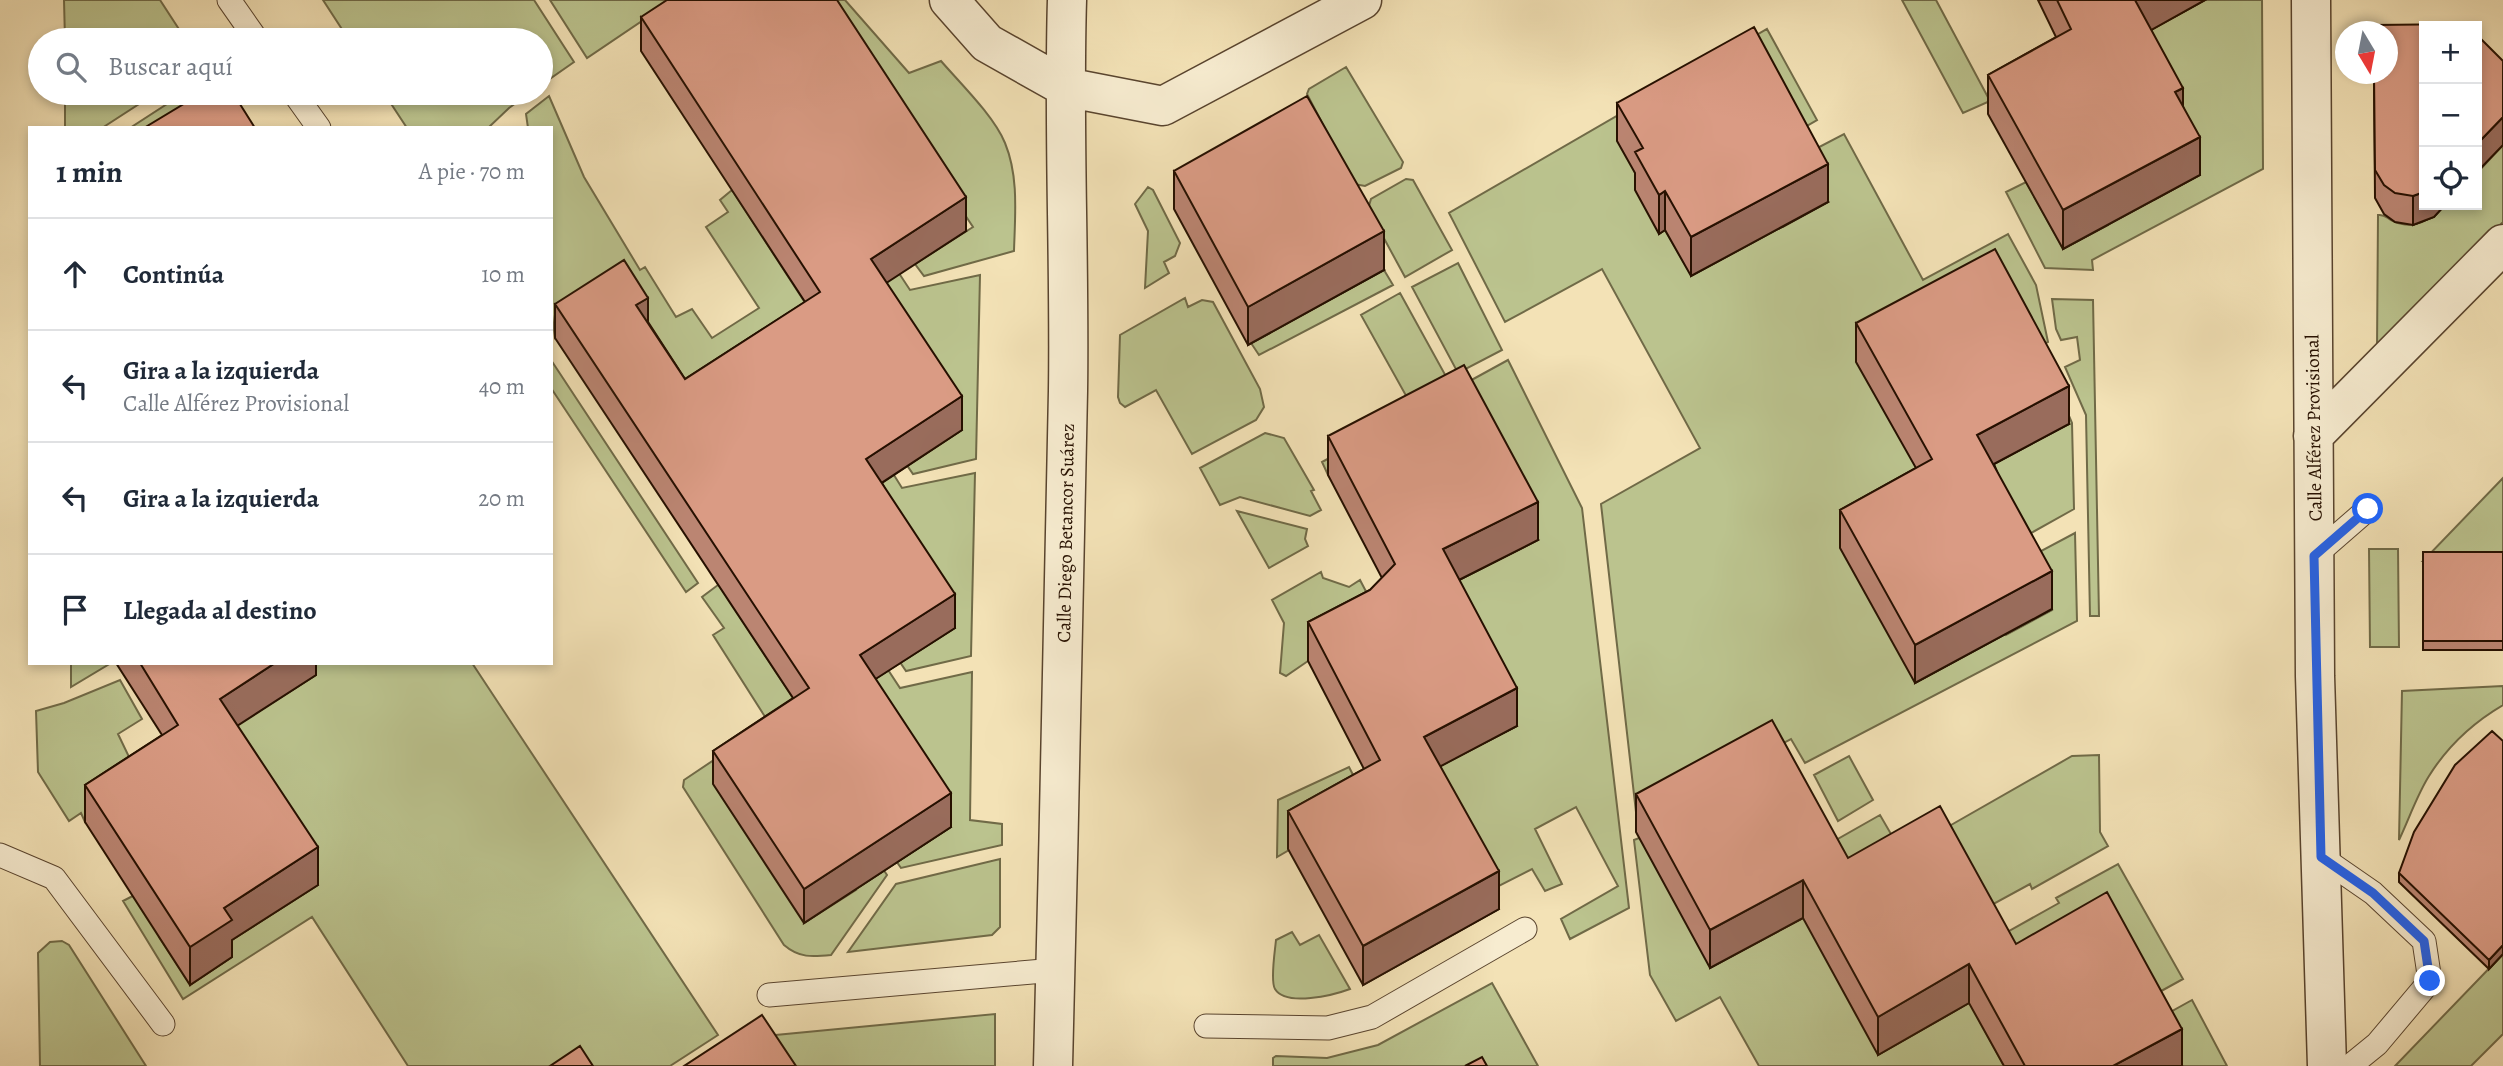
<!DOCTYPE html>
<html lang="es">
<head>
<meta charset="utf-8">
<style>
  body { margin:0; font-family:Alegreya,serif; background:#f2f2f3; color:#1f2937 }
  .controls { position:absolute; right:21px; top:21px; display:grid; overflow:hidden; border-radius:0px; box-shadow:0 4px 10px #0003 }
  .controls button { width:63px; height:63px; display:grid; place-items:center; padding:0; border:0; border-bottom:2px solid #e0e1e3; background:#fff; color:#1f2937; font:35px sans-serif }
  .compass { position:absolute; left:2335px; top:21px; width:63px; height:63px; border-radius:50%; background:#fff; box-shadow:0 4px 10px #0003; rotate:170deg }
  .stop { position:absolute; width:21px; height:21px; margin:-16px; border:5px solid #2563eb; border-radius:50%; background:#fff }
  .stop.end { background:#2563eb; border-color:#fff; box-shadow:0 2px 7px #0008 }
  .list { margin:0; padding:0; list-style:none }
  h2 { display:flex; justify-content:space-between; align-items:center; height:91px; margin:0; padding:0 28px; font-size:30px }
  h2 small { font-size:23px; font-weight:400; color:#747a83 }
  .list li { display:grid; grid-template-columns:46px 1fr auto; gap:21px; align-items:center; box-sizing:border-box; height:112px; padding:0 28px; border-top:2px solid #e0e1e3 }
  .list b { display:block; font-size:26px; white-space:nowrap }
  .list p { margin:0; font-size:23px; white-space:nowrap; color:#747a83 }
  .list em { font-size:23px; font-style:normal; color:#747a83 }
  .icon { flex:none; width:38px; height:38px; fill:none; stroke:currentColor; stroke-width:2; stroke-linecap:round; stroke-linejoin:round }
  .map { position:relative; flex:none; width:2503px; height:1066px; overflow:hidden }
  .search { position:absolute; background:#fff; box-shadow:0 4px 10px #0003; left:28px; top:28px; width:525px; height:77px; display:flex; align-items:center; gap:18px; box-sizing:border-box; padding:0 24px; border-radius:38px; color:#747a83; font-size:26px }
  .panel { position:absolute; background:#fff; box-shadow:0 4px 10px #0003; left:28px; top:126px; width:525px; height:539px; border-radius:0px }
  .map>svg:first-child { display:block }
</style>
</head>
<body>
<div class="map">
<svg width="2503" height="1066" viewBox="0 0 2503 1066">
  <rect width="100%" height="100%" fill="#f3e2b6"/>
  <filter id="stains"><feTurbulence type="fractalNoise" baseFrequency=".00286" numOctaves="4"/><feColorMatrix values="0 0 0 0 .2 0 0 0 0 .09 0 0 0 0 .02 0 0 0 .5 -.17"/></filter>
  <radialGradient id="worn" r=".72"><stop offset=".6" stop-color="#630" stop-opacity="0"/><stop offset="1" stop-color="#630" stop-opacity=".3"/></radialGradient>
  <!-- green -->
  <path fill="#bbc38e" stroke="#706a47" stroke-width="2" d="M 64,0 L 160,0 L 186,40 L 65,40 Z
    M 323,0 L 534,0 L 574,62 L 541,85 L 541,40 L 349,40 Z
    M 550,0 L 673,0 L 587,58 Z
    M 822,0 L 845,0 L 909,73 L 941,61 C 960,83 994,116 1005,143 C 1019,177 1015,215 1014,251 L 924,276 L 915,264 L 973,227 Z
    M 1902,0 L 1936,0 L 1990,101 L 1963,113 Z
    M 2205,0 L 2262,0 L 2263,169 L 2092,260 L 2093,270 L 2045,268 L 2006,192 L 2026,182 L 2063,249 L 2108,225 L 2096,203 L 2154,200 L 2199,175 L 2114,19 L 2174,17 Z
    M 1767,29 L 1817,120 L 1791,135 L 1643,186 L 1659,233 L 1665,230 L 1691,275 L 1770,205 L 1783,227 L 1828,202 L 1802,156 L 1844,134 L 1923,280 L 2008,234 L 2036,285 L 2048,342 L 2030,351 L 1932,498 L 1915,683 L 1959,659 L 1994,613 L 2006,635 L 2052,610 L 2024,560 L 2075,533 L 2077,621 L 1805,763 L 1791,739 L 1637,821 L 1601,504 L 1700,448 L 1602,269 L 1505,322 L 1449,213 Z
    M 1346,67 L 1403,162 L 1401,168 L 1365,186 L 1354,184 L 1307,94 L 1309,89 Z
    M 65,93 L 156,93 L 102,128 L 65,128 Z
    M 184,93 L 218,93 L 206,128 L 130,128 Z
    M 384,93 L 530,93 L 509,108 L 488,128 L 407,128 Z
    M 549,96 L 584,177 L 640,270 L 645,267 L 676,317 L 692,309 L 712,338 L 759,308 L 706,227 L 728,212 L 720,200 L 732,190 L 850,372 L 721,588 L 840,770 L 804,923 L 856,890 L 828,847 L 856,829 L 887,875 L 831,955 C 812,957 799,958 784,945 L 683,787 L 684,780 L 769,723 L 713,635 L 724,628 L 702,597 L 718,585 L 623,294 L 555,338 L 551,307 L 551,128 L 528,128 L 526,114 Z
    M 2503,145 L 2503,222 L 2377,350 L 2378,215 C 2386,214 2386,218 2393,221 C 2415,231 2431,219 2445,205 L 2477,205 L 2477,173 Z
    M 1406,179 L 1413,180 L 1452,250 L 1405,277 L 1368,209 L 1371,199 Z
    M 1148,187 L 1153,190 L 1180,243 L 1175,256 L 1164,262 L 1169,273 L 1145,288 L 1148,231 L 1135,204 Z
    M 887,255 L 910,290 L 980,275 L 976,459 L 913,474 L 867,407 L 871,293 Z
    M 1458,263 L 1502,350 L 1458,373 L 1412,287 Z
    M 1384,270 L 1393,285 L 1259,355 L 1251,343 L 1327,272 L 1340,294 Z
    M 1400,293 L 1448,380 L 1409,401 L 1361,315 Z
    M 1185,298 L 1188,307 L 1202,300 L 1213,302 L 1260,389 L 1264,407 L 1256,420 L 1192,454 L 1156,390 L 1125,407 L 1120,403 L 1118,397 L 1120,335 Z
    M 2052,299 L 2093,300 L 2099,616 L 2090,616 L 2086,415 L 2065,367 L 2080,360 L 2077,337 L 2061,340 L 2056,329 Z
    M 551,360 L 698,583 L 686,592 L 551,388 Z
    M 1508,360 L 1582,508 L 1629,908 L 1570,939 L 1561,919 L 1618,886 L 1576,807 L 1535,829 L 1562,884 L 1545,891 L 1532,869 L 1489,891 L 1423,774 L 1517,726 L 1328,475 L 1322,462 Z
    M 2051,373 L 2072,423 L 2074,509 L 2015,542 L 1966,453 L 2069,424 L 2044,377 Z
    M 1265,433 L 1284,438 L 1314,490 L 1311,491 L 1321,510 L 1310,516 L 1240,497 L 1220,505 L 1200,468 Z
    M 879,451 L 902,488 L 975,473 L 971,656 L 906,671 L 862,606 L 850,470 Z
    M 2503,478 L 2503,561 L 2423,561 Z
    M 1237,511 L 1307,529 L 1305,539 L 1308,546 L 1269,568 Z
    M 2369,549 L 2398,549 L 2399,647 L 2370,647 Z
    M 1321,572 L 1323,578 L 1349,587 L 1360,580 L 1382,622 L 1308,661 L 1286,676 L 1280,673 L 1284,623 L 1272,600 Z
    M 875,650 L 900,688 L 972,672 L 970,820 L 1002,824 L 1002,845 L 901,868 L 857,805 L 900,860 L 951,827 L 846,668 Z
    M 71,663 L 111,663 L 71,687 Z
    M 308,663 L 472,663 L 718,1035 L 670,1066 L 408,1066 L 312,917 L 183,999 L 123,901 L 150,887 L 176,926 L 159,937 L 190,984 L 213,726 Z
    M 120,680 L 142,719 L 118,734 L 155,811 L 127,795 L 85,822 L 81,813 L 69,821 L 38,772 L 36,711 L 64,703 Z
    M 2503,686 L 2503,705 C 2474,722 2447,747 2429,776 C 2417,795 2409,819 2399,840 L 2402,691 Z
    M 2099,755 L 2100,832 L 2108,846 L 2032,889 L 2030,884 L 1977,913 L 1906,890 L 1822,848 L 1880,815 L 1902,853 L 2072,756 Z
    M 1849,756 L 1873,800 L 1838,821 L 1814,775 Z
    M 1349,767 L 1368,804 L 1277,857 L 1278,800 Z
    M 1639,838 L 1791,897 L 1959,983 L 2004,1066 L 1759,1066 L 1720,997 L 1676,1021 L 1650,975 L 1634,840 Z
    M 1000,859 L 1000,927 L 992,935 L 848,952 L 896,884 Z
    M 2118,864 L 2183,979 L 2145,1000 L 2063,956 L 1993,940 L 2059,903 L 2056,898 Z
    M 1292,932 L 1300,945 L 1319,935 L 1350,989 C 1334,995 1286,1007 1275,989 C 1270,981 1275,951 1276,940 Z
    M 62,941 L 69,945 L 146,1066 L 40,1066 L 38,953 L 50,942 Z
    M 2503,954 L 2503,1034 L 2471,1066 L 2395,1066 Z
    M 1492,983 L 1538,1066 L 1273,1066 L 1273,1058 L 1276,1056 L 1327,1058 L 1378,1045 Z
    M 2192,1000 L 2227,1066 L 2181,1066 L 2156,1020 Z
    M 995,1014 L 995,1066 L 707,1066 L 765,1036 Z"/>
  <g fill="none" stroke-linecap="round" stroke-linejoin="round">
    <!-- lane casing -->
    <g stroke="#59442e" stroke-width="25">
      <path id="lane" d="M 229,0 L 257,40
        M 294,93 L 319,128
        M 2314,556 L 2368,509
        M 0,855 L 54,878 L 163,1024
        M 2321,857 L 2373,893 L 2424,941 L 2430,981 L 2377,1044 L 2350,1066
        M 769,995 L 1055,970
        M 1206,1026 L 1328,1028 L 1372,1017 L 1525,929"/>
    </g>
    <!-- street casing -->
    <g stroke="#59442e" stroke-width="41">
      <path id="street" d="M 949,0 L 987,43 L 1065,87 L 1163,106 L 1362,0
        M 2311,0 L 2315,676 L 2327,1066
        M 2313,436 L 2503,244
        M 1053,1066 C 1058,841 1065,616 1068,391 C 1070,261 1063,130 1067,0"/>
    </g>
    <!-- lane -->
    <use href="#lane" stroke="#f7ecd0" stroke-width="23"/>
    <!-- street -->
    <use href="#street" stroke="#f7ecd0" stroke-width="38"/>
  </g>
  <!-- wall -->
  <path fill="#bb8572" stroke="#261000" stroke-width="2" d="M 2038,0 L 2205,0 L 2151,30 L 2183,106 L 2200,175 L 2063,249 L 1988,114 L 1988,75 L 2056,37 Z
    M 641,17 L 966,231 L 886,282 L 962,430 L 882,483 L 955,628 L 875,679 L 951,827 L 804,923 L 713,784 L 713,751 L 793,698 L 555,338 L 555,304 L 648,322 L 685,379 L 805,302 L 641,51 Z
    M 2374,74 L 2424,205 L 2445,205 L 2434,217 L 2413,225 L 2395,222 L 2384,214 L 2375,198 Z
    M 1617,103 L 1828,202 L 1691,276 L 1665,230 L 1659,234 L 1635,190 L 1635,173 L 1617,141 Z
    M 1174,171 L 1384,270 L 1248,345 L 1174,209 Z
    M 1856,323 L 2069,424 L 1994,464 L 2052,609 L 1915,683 L 1840,548 L 1840,510 L 1916,468 L 1856,362 Z
    M 1328,436 L 1538,540 L 1459,580 L 1517,726 L 1440,766 L 1499,909 L 1363,985 L 1288,849 L 1288,811 L 1364,769 L 1308,661 L 1308,622 L 1370,590 L 1382,578 L 1328,475 Z
    M 2423,552 L 2503,552 L 2503,650 L 2423,650 Z
    M 116,663 L 316,663 L 316,675 L 237,725 L 318,885 L 232,940 L 232,957 L 190,985 L 85,822 L 85,785 L 162,735 Z
    M 2503,741 L 2503,954 L 2489,969 L 2399,882 L 2399,873 Z
    M 1636,794 L 1848,858 L 2016,944 L 2182,1066 L 2004,1066 L 1969,1003 L 1878,1055 L 1803,918 L 1710,968 L 1636,832 Z"/>
  <!-- shaded-wall -->
  <path fill="#996c5c" stroke="#261000" stroke-width="2" d="M 2135,0 L 2205,0 L 2135,39 Z
    M 2183,88 L 2183,126 L 2175,92 Z
    M 2503,117 L 2503,145 L 2477,172 L 2477,144 Z
    M 2200,137 L 2200,175 L 2063,249 L 2063,210 Z
    M 1828,164 L 1828,202 L 1691,276 L 1691,237 Z
    M 1665,191 L 1665,230 L 1659,234 L 1659,195 Z
    M 2424,192 L 2424,205 L 2445,205 L 2434,217 L 2413,225 L 2413,196 Z
    M 966,197 L 966,231 L 871,293 L 871,259 Z
    M 1384,231 L 1384,270 L 1248,345 L 1248,307 Z
    M 648,298 L 648,332 L 636,305 Z
    M 2069,386 L 2069,424 L 1977,473 L 1977,435 Z
    M 962,396 L 962,430 L 866,493 L 866,459 Z
    M 1538,502 L 1538,540 L 1443,588 L 1443,549 Z
    M 2052,571 L 2052,609 L 1915,683 L 1915,645 Z
    M 955,594 L 955,628 L 860,689 L 860,655 Z
    M 275,663 L 316,663 L 316,675 L 220,737 L 220,699 Z
    M 1517,688 L 1517,726 L 1424,775 L 1424,737 Z
    M 951,793 L 951,827 L 804,923 L 804,889 Z
    M 318,847 L 318,885 L 232,940 L 232,957 L 190,985 L 190,947 L 224,908 Z
    M 1499,871 L 1499,909 L 1363,985 L 1363,946 Z
    M 1803,880 L 1803,918 L 1710,968 L 1710,930 Z
    M 2503,945 L 2503,954 L 2489,969 L 2489,960 Z
    M 1969,964 L 1969,1003 L 1878,1055 L 1878,1017 Z
    M 2182,1029 L 2182,1066 L 2113,1066 Z"/>
  <!-- building -->
  <path fill="#da9b84" stroke="#261000" stroke-width="2" d="M 667,0 L 837,0 L 966,197 L 871,259 L 962,396 L 866,459 L 955,594 L 860,655 L 951,793 L 804,889 L 713,751 L 809,688 L 555,304 L 624,260 L 648,298 L 636,305 L 685,379 L 820,292 L 641,17 Z
    M 2057,0 L 2135,0 L 2183,88 L 2175,92 L 2200,137 L 2063,210 L 1988,75 L 2071,29 Z
    M 2466,24 L 2468,26 L 2424,26 L 2424,192 L 2413,196 L 2395,193 L 2384,185 L 2375,170 L 2374,74 L 2388,74 L 2388,32 L 2374,32 L 2374,25 Z
    M 1754,27 L 1828,164 L 1691,237 L 1665,191 L 1659,195 L 1635,152 L 1643,148 L 1617,103 Z
    M 2477,35 L 2503,61 L 2503,117 L 2477,144 Z
    M 202,93 L 233,93 L 255,128 L 144,128 Z
    M 1307,96 L 1384,231 L 1248,307 L 1174,171 Z
    M 1995,249 L 2069,386 L 1977,435 L 2052,571 L 1915,645 L 1840,510 L 1932,459 L 1856,323 Z
    M 1464,365 L 1538,502 L 1443,549 L 1517,688 L 1424,737 L 1499,871 L 1363,946 L 1288,811 L 1380,760 L 1308,622 L 1370,590 L 1395,564 L 1328,436 Z
    M 2423,552 L 2503,552 L 2503,641 L 2423,641 Z
    M 140,663 L 275,663 L 220,699 L 318,847 L 224,908 L 232,920 L 190,947 L 85,785 L 178,725 Z
    M 1772,720 L 1848,858 L 1940,806 L 2016,944 L 2107,892 L 2182,1029 L 2113,1066 L 2025,1066 L 1969,964 L 1878,1017 L 1803,880 L 1710,930 L 1636,794 Z
    M 2492,731 L 2503,741 L 2503,945 L 2489,960 L 2399,873 L 2414,832 L 2455,765 Z
    M 762,1015 L 796,1066 L 684,1066 Z
    M 580,1046 L 593,1066 L 550,1066 Z
    M 1482,1057 L 1487,1066 L 1465,1066 Z"/>
  <g fill="none" stroke-linecap="round" stroke-linejoin="round">
    <!-- route -->
    <path stroke="#2563eb" stroke-width="9" d="M 2368,509 L 2314,556 L 2321,857 L 2373,893 L 2424,941 L 2430,981"/>
  </g>
  <g text-anchor="middle" stroke-width="7" stroke-linejoin="round" paint-order="stroke">
    <!-- street labels -->
    <g font-size="19" fill="#261000" stroke="#f7ecd0">
      <text transform="translate(2313 428) rotate(-91)" y="7">Calle Alférez Provisional</text>
      <text transform="translate(1065 533) rotate(-89)" y="7">Calle Diego Betancor Suárez</text>
    </g>
  </g>
  <rect width="100%" height="100%" filter="url(#stains)"/>
  <rect width="100%" height="100%" fill="url(#worn)"/>
</svg>
<div class="controls">
<button>+</button>
<button>−</button>
<button><svg class="icon" aria-label="locate" viewBox="0 0 24 24"><circle cx="12" cy="12" r="6"/><path d="M12 2v4M12 18v4M2 12h4M18 12h4"/></svg></button>
</div>
<svg class="compass" viewBox="-18 -18 36 36"><path d="M0-13l5 13h-10z" fill="#e53935"/><path d="M0 13l5-13h-10z" fill="#747a83"/></svg>
<div class="stop" style="left:2368px;top:509px"></div>
<div class="stop end" style="left:2430px;top:981px"></div>
<div class="search"><svg class="icon" aria-label="search" viewBox="0 0 24 24"><circle cx="10" cy="10" r="6"/><path d="M15 15l6 6"/></svg>Buscar aquí</div>
<section class="panel">
<h2>1 min<small>A pie · 70 m</small></h2>
<ul class="list">
<li><svg class="icon" aria-label="ahead" viewBox="0 0 24 24"><path d="M12 20V5M6 11l6-6 6 6"/></svg><div><b>Continúa</b></div><em>10 m</em></li>
<li><svg class="icon" aria-label="left" viewBox="0 0 24 24"><path d="M17 20v-9H6M10 6l-5 5 5 5"/></svg><div><b>Gira a la izquierda</b><p>Calle Alférez Provisional</p></div><em>40 m</em></li>
<li><svg class="icon" aria-label="left" viewBox="0 0 24 24"><path d="M17 20v-9H6M10 6l-5 5 5 5"/></svg><div><b>Gira a la izquierda</b></div><em>20 m</em></li>
<li><svg class="icon" aria-label="arrive" viewBox="0 0 24 24"><path d="M6 21V4h12l-3 4 3 4H6"/></svg><div><b>Llegada al destino</b></div></li>
</ul>
</section>
</div>
</body>
</html>
